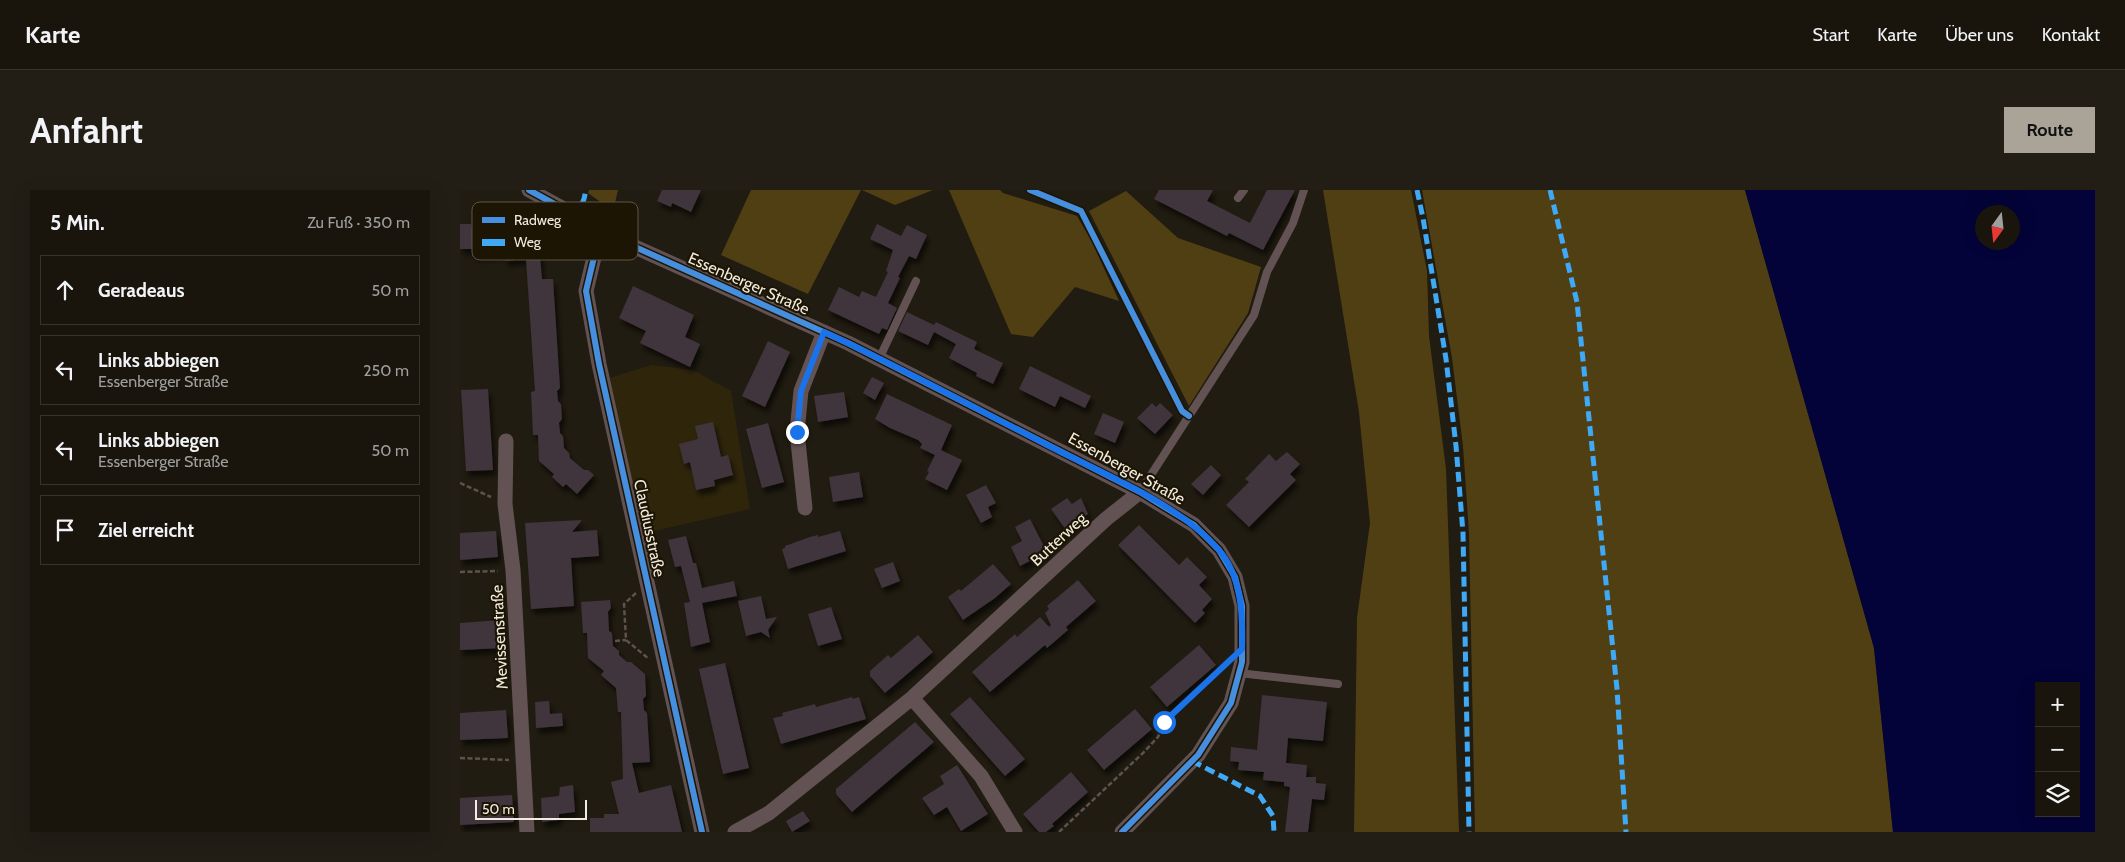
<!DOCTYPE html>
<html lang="de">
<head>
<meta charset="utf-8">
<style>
  body { margin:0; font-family:Cabin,sans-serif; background:#221e16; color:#f1f3f6 }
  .controls { position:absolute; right:15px; bottom:15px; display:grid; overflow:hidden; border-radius:0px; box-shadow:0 5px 20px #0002 }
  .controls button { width:45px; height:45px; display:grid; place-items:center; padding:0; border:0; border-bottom:1px solid #37342e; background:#19150d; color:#f1f3f6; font:25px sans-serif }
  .compass { position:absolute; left:1515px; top:15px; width:45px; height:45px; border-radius:50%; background:#19150d; box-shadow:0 5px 20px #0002; rotate:195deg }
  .scale { position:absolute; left:15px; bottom:12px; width:112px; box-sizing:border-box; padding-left:5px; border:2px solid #f2ece0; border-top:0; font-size:14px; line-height:18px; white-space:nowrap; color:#f2ece0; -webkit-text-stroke:4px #1d1503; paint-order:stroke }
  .stop { position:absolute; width:15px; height:15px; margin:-11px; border:4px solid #1a73e8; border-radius:50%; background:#fff }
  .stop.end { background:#1a73e8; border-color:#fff; box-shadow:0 1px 5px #0008 }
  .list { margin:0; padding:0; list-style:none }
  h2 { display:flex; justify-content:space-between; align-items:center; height:65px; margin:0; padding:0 20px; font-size:21px }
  h2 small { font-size:16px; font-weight:400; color:#9f9f9d }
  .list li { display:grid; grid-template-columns:32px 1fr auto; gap:15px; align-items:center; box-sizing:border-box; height:70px; margin:0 10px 10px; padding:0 10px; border:1px solid #37342e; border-radius:0px }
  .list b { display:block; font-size:19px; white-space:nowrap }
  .list p { margin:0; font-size:16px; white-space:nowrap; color:#9f9f9d }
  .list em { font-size:16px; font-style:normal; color:#9f9f9d }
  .icon { flex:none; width:28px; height:28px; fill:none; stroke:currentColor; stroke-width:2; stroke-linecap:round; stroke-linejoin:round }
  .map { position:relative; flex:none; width:1635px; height:642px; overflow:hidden; border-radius:0px }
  header { display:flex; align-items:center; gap:30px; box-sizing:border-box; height:70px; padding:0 25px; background:#19150d; border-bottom:1px solid #37342e }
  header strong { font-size:24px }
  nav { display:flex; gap:28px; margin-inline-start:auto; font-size:18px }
  .intro { display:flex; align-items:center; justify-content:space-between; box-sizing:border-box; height:120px; padding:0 30px }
  h1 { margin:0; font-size:35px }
  .button { padding:12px 22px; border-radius:0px; background:#a9a398; color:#111; font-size:18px; font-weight:700 }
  main { display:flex; gap:30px; padding:0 30px }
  aside { flex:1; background:#19150d; border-radius:0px; box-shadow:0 5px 20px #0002 }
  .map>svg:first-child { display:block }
</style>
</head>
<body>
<header>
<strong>Karte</strong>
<nav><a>Start</a><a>Karte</a><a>Über uns</a><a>Kontakt</a></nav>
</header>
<div class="intro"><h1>Anfahrt</h1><a class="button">Route</a></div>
<main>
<aside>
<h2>5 Min.<small>Zu Fuß · 350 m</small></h2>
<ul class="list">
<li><svg class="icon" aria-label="ahead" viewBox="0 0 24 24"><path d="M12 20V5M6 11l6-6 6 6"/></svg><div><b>Geradeaus</b></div><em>50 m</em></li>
<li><svg class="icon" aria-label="left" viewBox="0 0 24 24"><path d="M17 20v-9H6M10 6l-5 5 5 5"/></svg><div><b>Links abbiegen</b><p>Essenberger Straße</p></div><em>250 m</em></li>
<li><svg class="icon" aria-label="left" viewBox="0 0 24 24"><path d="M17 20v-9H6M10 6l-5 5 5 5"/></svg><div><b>Links abbiegen</b><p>Essenberger Straße</p></div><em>50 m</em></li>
<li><svg class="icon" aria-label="arrive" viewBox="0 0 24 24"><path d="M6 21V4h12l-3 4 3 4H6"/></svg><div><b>Ziel erreicht</b></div></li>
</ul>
</aside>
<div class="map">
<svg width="1635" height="642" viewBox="0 0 1635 642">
  <defs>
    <filter id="shadow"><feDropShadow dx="3" dy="5.5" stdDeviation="2.5" flood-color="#0009"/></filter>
  </defs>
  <rect width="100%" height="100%" fill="#211c11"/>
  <!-- built -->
  <path fill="#2f250b" d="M 191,175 L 233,180 L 271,201 L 290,319 L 177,345 L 143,190 Z"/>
  <!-- green -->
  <path fill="#513f14" d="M 129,0 L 158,0 L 153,21 L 128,3 Z
    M 291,0 L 401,0 L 348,104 L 261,65 Z
    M 402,0 L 473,0 L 435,15 Z
    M 489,0 L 540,0 L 543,3 L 617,26 L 631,50 L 659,111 L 615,97 L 573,147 L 551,144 Z
    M 863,0 L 951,0 L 967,81 L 969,146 L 986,279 L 999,642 L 894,642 L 897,428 L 910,333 L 899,222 Z
    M 962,0 L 1285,0 L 1414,458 L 1433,642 L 1015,642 L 1009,343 L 1003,256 L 992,168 Z
    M 666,1 L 718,48 L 801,77 L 788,123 L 729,216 L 629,21 Z"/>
  <!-- water -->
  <path fill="#030339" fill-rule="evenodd" d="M 1285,0 L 1635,0 L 1635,642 L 1433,642 L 1414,458 ZM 1522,22 L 1552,22 L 1552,52 L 1522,52 ZM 1579,496 L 1616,496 L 1616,623 L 1579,623 Z"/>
  <!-- building -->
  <path fill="#3f353c" filter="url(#shadow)" d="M 202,0 L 241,0 L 231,22 L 212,13 L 211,17 L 197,11 Z
    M 699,0 L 753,0 L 747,11 L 790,33 L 807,0 L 835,0 L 803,60 L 769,43 L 767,46 L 694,9 Z
    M 0,34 L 11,34 L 12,41 L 43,39 L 43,46 L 78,44 L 82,89 L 93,89 L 100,198 L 97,201 L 98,211 L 101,214 L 102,229 L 99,233 L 100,243 L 103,246 L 104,258 L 109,263 L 110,268 L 124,280 L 128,280 L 134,285 L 117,304 L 106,294 L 103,297 L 92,287 L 94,284 L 79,271 L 78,245 L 73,245 L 71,202 L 75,201 L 66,69 L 45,71 L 45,64 L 14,66 L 13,59 L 0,59 Z
    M 417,34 L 441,46 L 447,35 L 467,45 L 456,69 L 449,66 L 438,87 L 440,88 L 428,113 L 437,118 L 427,140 L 422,138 L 419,144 L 368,120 L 379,97 L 399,107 L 402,101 L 416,107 L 428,82 L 426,81 L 433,60 L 410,49 Z
    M 173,96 L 234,125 L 225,147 L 240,154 L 230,177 L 180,153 L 186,141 L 159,128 Z
    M 447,122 L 474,135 L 476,132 L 517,152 L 514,159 L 543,173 L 533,194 L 516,186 L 517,183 L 489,168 L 496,154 L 474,142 L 468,155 L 438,141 Z
    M 308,151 L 330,162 L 305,217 L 282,206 Z
    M 570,176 L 631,206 L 625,218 L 600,206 L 595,217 L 559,199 Z
    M 412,187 L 424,193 L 415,210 L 403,203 Z
    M 28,199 L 33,280 L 6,281 L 1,200 Z
    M 384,202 L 388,227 L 358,232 L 354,206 Z
    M 427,204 L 492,235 L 481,260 L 502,270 L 487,300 L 465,289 L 469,282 L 467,281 L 475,265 L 460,258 L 462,254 L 458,250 L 430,238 L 415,229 Z
    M 692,213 L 696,217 L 700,213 L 713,225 L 695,244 L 677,228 Z
    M 643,223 L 664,232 L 655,253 L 634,244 Z
    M 253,232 L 261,267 L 268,265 L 273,285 L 254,290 L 255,296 L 236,300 L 230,272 L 224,274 L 219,254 L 238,249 L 235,236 Z
    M 308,233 L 324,292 L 302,298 L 286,239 Z
    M 827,262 L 840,274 L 830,284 L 836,290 L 789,337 L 766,315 L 789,292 L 785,289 L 809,264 L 816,271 Z
    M 751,275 L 761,285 L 743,305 L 731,294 Z
    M 399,282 L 403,307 L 373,312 L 369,287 Z
    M 526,295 L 536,313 L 528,317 L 532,327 L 521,333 L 506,305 Z
    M 607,308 L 612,314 L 621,308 L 628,324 L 606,340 L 591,319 Z
    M 570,329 L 587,362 L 560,376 L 551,357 L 562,351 L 555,337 Z
    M 122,330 L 112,342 L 137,340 L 139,366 L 111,368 L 114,416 L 71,419 L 65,333 Z
    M 679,335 L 719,375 L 727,367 L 747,387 L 739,395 L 752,409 L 742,420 L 745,423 L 735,433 L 658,355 Z
    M 36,341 L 38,367 L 0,370 L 0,343 Z
    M 380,341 L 386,361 L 328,379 L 322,359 L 325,358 L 325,356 L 350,347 L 358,345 L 358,347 Z
    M 226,346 L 233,373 L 236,373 L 242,398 L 274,391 L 277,406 L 242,413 L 250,452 L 231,457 L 224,413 L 230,412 L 221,376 L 215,377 L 208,350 Z
    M 433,372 L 440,391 L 422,398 L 414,379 Z
    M 533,374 L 551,394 L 535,408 L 503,430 L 488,407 L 499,399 L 501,401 Z
    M 618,390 L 636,411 L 606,437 L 608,440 L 587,458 L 585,455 L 530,502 L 512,482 L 555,444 L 557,447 L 580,427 L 589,437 L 591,435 L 585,423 L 589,419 L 587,416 Z
    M 301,406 L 306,429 L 317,427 L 308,440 L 310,448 L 301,442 L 286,446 L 278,411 Z
    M 150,410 L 151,418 L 148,422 L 149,441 L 152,443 L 153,456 L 159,461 L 159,465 L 167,472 L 171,472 L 185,484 L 186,506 L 183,509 L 184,520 L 187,523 L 190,572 L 172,573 L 179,603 L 211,595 L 222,642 L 130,642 L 130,628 L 144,628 L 144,624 L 159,624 L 151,592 L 163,589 L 162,555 L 161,522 L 158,522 L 156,498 L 141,485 L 144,481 L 128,468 L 127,443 L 123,443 L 121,412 Z
    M 371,417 L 382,449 L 358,456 L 348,424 Z
    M 41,430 L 43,458 L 0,460 L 0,433 Z
    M 458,445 L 473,462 L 425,503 L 410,486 L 410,481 L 428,465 L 431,468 Z
    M 739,455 L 756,475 L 707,517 L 690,497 Z
    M 265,473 L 289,578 L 263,584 L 239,479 Z
    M 802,505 L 867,512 L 863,551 L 828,548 L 826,573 L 847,575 L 846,587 L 856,587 L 856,593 L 866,594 L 864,610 L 852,609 L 848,642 L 825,642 L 830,597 L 824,596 L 824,592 L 803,590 L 804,582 L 778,580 L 779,572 L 770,571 L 771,557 L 797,560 Z
    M 392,507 L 393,509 L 399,507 L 406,529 L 321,554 L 313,528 L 323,526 L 322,523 L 355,514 L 356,517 Z
    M 510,507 L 565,569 L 545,586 L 490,524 Z
    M 89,511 L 90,524 L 102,523 L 103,536 L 76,538 L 75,512 Z
    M 675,519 L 692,539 L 644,580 L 627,560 Z
    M 46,520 L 48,548 L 0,550 L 0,523 Z
    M 455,532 L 474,552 L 392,622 L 376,604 L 376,599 Z
    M 497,575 L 528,624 L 501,641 L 487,617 L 474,625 L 462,608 L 484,594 L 480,586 Z
    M 611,582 L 628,602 L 592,634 L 594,636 L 586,642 L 579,642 L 563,624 Z
    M 113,595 L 115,622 L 99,624 L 99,630 L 82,632 L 81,608 L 99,606 L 100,597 Z
    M 52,605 L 54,632 L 0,635 L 0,608 Z
    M 343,621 L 350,631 L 332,642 L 326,631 Z"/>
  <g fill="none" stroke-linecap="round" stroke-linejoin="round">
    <!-- path -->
    <path stroke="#5d524f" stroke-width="2.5" stroke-dasharray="5 2.5" stroke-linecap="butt" d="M 0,293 L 31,307
      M 0,382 L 38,381
      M 176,403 L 164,414 L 166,450 L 189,469
      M 155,451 L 166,450
      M 0,568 L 49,570
      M 599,642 L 683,563 L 698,547 L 704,532 L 766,474"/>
    <!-- service -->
    <path stroke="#635253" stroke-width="8" d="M 778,8 L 784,0
      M 419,169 L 456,91
      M 680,302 L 794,125 L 807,82 L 833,33 L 844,0
      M 779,483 L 878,494"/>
    <!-- minor -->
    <path stroke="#635253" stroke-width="15" d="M 69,0 L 164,52 L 388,153 L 680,302 L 734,335 L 759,360 L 775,387 L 782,416 L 782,472 L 771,513 L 738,565 L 662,642
      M 144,42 L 135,63 L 126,101 L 139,174 L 242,642
      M 46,251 L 45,314 L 53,380 L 67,642
      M 345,318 L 337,242 L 341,201 L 364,142
      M 452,508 L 521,586 L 555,642
      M 275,642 L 309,623 L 452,508 L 646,329 L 680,302"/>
    <!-- quiet -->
    <path stroke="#3fa9f5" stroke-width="5" stroke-dasharray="10 5" stroke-linecap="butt" d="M 957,0 L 963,28 L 986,169 L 996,256 L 1003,343 L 1009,642
      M 1090,0 L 1117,112 L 1157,499 L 1166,642
      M 116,27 L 124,9 L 126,0
      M 732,571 L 800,606 L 813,626 L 814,642"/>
    <!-- cycleway casing -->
    <g stroke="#1d1503" stroke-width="9">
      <path id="cycleway" d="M 69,0 L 164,52 L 388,153 L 680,302 L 734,335 L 759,360 L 775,387 L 782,416 L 782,472 L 771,513 L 738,565 L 662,642
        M 570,0 L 621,21 L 722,221 L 729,226
        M 144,42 L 135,63 L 126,101 L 139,174 L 242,642"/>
    </g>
    <!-- cycleway -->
    <use href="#cycleway" stroke="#468fdf" stroke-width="6"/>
  </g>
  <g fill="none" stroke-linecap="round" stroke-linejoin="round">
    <!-- route -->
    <path stroke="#1a73e8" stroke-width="6" d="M 337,242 L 341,201 L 364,142 C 440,177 513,217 587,255 C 641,283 718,313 758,359 C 782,386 783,425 782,459 L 704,532"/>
  </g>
  <g text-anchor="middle" stroke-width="4.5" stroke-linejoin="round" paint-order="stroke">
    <!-- street labels -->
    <g font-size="16" fill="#f2ece0" stroke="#1d1503">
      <text transform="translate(289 93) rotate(24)" y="6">Essenberger Straße</text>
      <text transform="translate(667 278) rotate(29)" y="6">Essenberger Straße</text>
      <text transform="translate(190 338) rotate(78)" y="6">Claudiusstraße</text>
      <text transform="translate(598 349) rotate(-43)" y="6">Butterweg</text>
      <text transform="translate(39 447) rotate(-93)" y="6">Mevissenstraße</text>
    </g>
  </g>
  <!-- legend -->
  <rect x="12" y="12" width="166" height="58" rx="8" fill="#1d1503" stroke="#5d5645" stroke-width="1"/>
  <rect x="22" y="27" width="23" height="6" fill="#468fdf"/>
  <rect x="22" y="49" width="23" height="7" fill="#3fa9f5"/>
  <g font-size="14" fill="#f2ece0">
    <text x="54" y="35">Radweg</text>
    <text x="54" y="57">Weg</text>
  </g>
</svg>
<div class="controls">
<button>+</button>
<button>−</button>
<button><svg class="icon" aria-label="layers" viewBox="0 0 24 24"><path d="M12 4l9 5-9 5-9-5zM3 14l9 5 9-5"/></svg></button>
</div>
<svg class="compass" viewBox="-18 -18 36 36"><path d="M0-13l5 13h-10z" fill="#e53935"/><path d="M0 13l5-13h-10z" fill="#9f9f9d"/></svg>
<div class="scale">50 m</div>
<div class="stop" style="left:704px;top:532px"></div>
<div class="stop end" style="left:337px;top:242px"></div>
</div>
</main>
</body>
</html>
